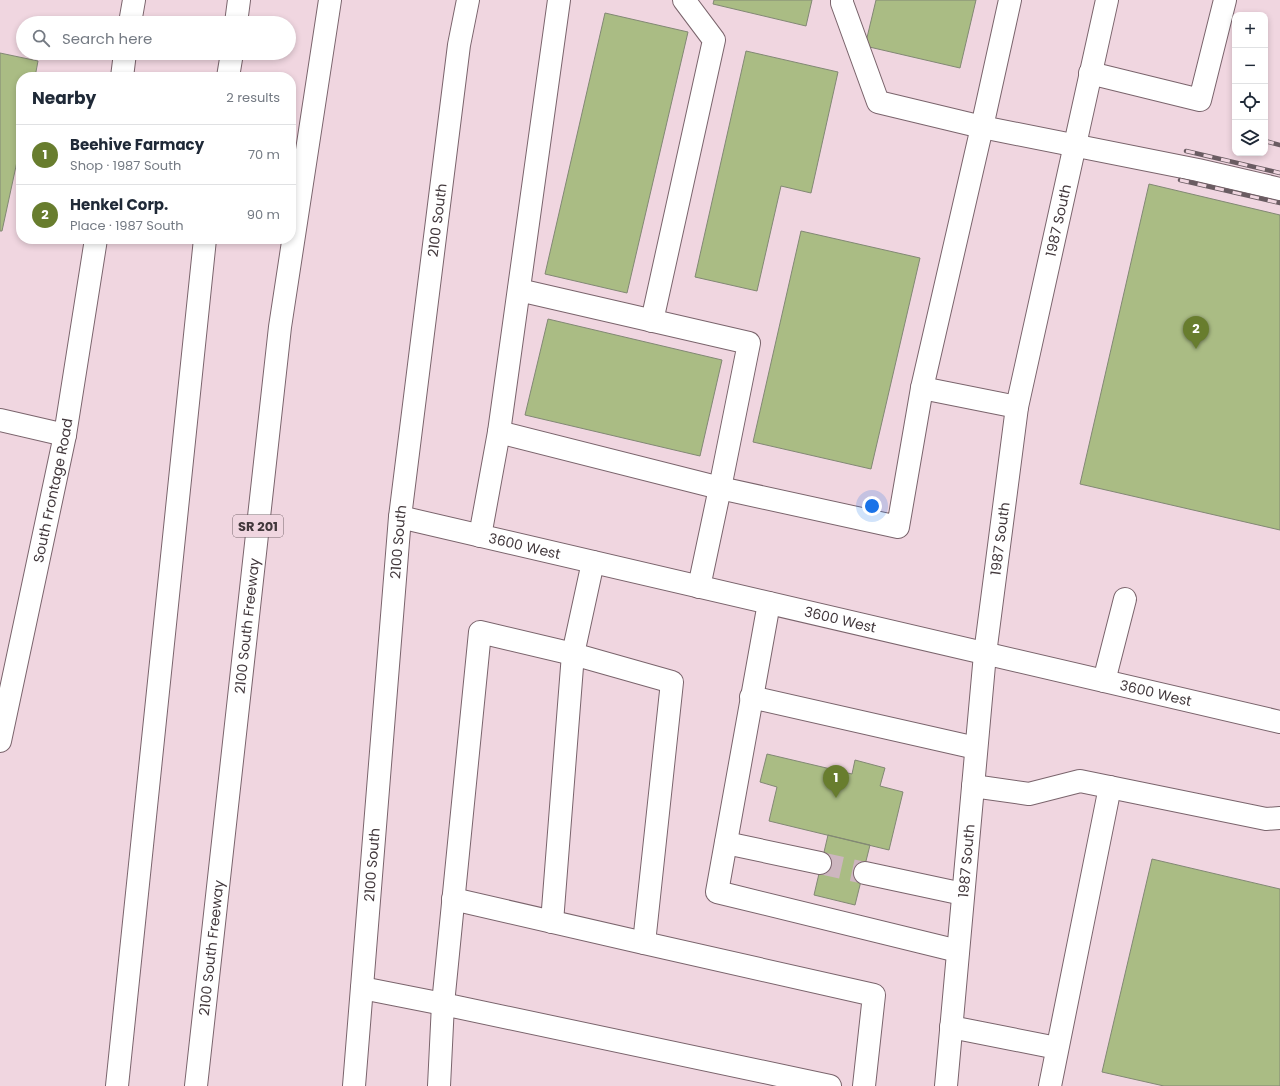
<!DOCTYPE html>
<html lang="en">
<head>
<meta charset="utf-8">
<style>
  body { margin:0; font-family:Poppins,sans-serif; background:#f6f6f7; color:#1f2937 }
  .controls { position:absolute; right:12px; top:12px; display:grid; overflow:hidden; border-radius:8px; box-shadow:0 2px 6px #0003 }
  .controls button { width:36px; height:36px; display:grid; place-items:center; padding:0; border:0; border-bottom:1px solid #e0e1e3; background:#fff; color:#1f2937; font:20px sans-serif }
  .you { position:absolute; left:872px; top:506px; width:14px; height:14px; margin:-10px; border:3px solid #fff; border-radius:50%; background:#1a73e8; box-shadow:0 0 0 6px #1a73e833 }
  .badge { display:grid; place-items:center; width:26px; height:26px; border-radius:50%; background:#687d2e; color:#fff; font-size:13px; font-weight:700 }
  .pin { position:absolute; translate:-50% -33px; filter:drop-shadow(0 1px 2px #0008) }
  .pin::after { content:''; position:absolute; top:21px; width:14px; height:12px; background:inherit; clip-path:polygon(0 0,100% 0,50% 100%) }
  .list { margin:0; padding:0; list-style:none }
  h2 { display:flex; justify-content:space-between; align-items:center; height:52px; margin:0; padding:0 16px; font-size:17px }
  h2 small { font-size:13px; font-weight:400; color:#747a83 }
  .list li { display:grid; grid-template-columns:26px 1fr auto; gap:12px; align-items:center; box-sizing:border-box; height:60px; padding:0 16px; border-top:1px solid #e0e1e3 }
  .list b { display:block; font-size:15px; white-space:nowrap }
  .list p { margin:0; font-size:13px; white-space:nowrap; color:#747a83 }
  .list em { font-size:13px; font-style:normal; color:#747a83 }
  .icon { flex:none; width:22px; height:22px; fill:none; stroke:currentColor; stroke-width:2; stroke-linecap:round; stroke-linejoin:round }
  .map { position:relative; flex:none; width:1280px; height:1086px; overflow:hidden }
  .search { position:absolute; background:#fff; box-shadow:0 2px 6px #0003; left:16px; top:16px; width:280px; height:44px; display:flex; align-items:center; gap:10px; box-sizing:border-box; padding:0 14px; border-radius:22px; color:#747a83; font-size:15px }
  .panel { position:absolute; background:#fff; box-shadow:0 2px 6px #0003; left:16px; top:72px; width:280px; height:172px; border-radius:16px }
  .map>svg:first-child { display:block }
</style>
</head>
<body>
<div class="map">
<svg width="1280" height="1086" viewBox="0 0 1280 1086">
  <rect width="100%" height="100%" fill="#f0d6e0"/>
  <!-- building -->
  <path fill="#aabc84" stroke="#828874" d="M 714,0 L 812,0 L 806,26 L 713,4 Z
    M 876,0 L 976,0 L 960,68 L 865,46 Z
    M 605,13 L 688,32 L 627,293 L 545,274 Z
    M 746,51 L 838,72 L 811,193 L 781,186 L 757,291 L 695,277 Z
    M 0,53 L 38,61 L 35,77 L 21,77 L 21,143 L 2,231 L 0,231 Z
    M 1149,184 L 1280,215 L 1280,530 L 1080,484 Z
    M 801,231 L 920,258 L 871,469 L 753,442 Z
    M 548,319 L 722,360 L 700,456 L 525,415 Z
    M 767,754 L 852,774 L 855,760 L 885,768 L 880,786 L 903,792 L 889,850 L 769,821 L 777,787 L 760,782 Z
    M 828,835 L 870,845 L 855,905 L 814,895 Z
    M 1152,859 L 1280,889 L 1280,1086 L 1164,1086 L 1102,1072 Z"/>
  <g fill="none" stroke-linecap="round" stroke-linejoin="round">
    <!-- minor-tunnel -->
    <path stroke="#cdb6bf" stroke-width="22" stroke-dasharray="22 11" stroke-linecap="butt" d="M 820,863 L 865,873"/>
    <!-- minor casing -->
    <g stroke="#7a646c" stroke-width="24">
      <g id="minor">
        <path d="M 842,0 L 842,3 L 878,102 L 982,127 L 922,388 L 1017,407"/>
        <path d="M 1010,0 L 982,127 L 1198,170 L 1280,189"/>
        <path d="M 130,23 L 134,0"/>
        <path d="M 1090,73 L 1200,100 L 1225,0"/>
        <path d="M 122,77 L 125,53"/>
        <path d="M 519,290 L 749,343 L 720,488 L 898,527 L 922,388"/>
        <path d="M 652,321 L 714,40 L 684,0"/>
        <path d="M 0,420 L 65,435"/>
        <path d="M 499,432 L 559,0"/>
        <path id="s1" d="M 400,517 L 1280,722"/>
        <path d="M 480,536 L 499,432 L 720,488 L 699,587"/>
        <path d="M 769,603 L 717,892 L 958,951"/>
        <path d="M 1104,681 L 1125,599"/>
        <path d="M 751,697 L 976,748"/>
        <path id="s2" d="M 0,741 L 65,435 L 96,239"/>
        <path d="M 973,786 L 1029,794 L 1080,781 L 1266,819 L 1280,818"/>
        <path d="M 726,843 L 820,863"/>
        <path d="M 865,873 L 963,894"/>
        <path d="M 453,899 L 644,943"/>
        <path d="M 552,922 L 573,654 L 672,682 L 644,943 L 874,995 L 864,1086"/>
        <path d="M 362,988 L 443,1004 L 480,632 L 573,654 L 593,562"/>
        <path d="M 951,1027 L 1057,1048"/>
        <path id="s3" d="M 354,1086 L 400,517 L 459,45 L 468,0"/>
        <path d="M 439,1086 L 443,1004 L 830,1086"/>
        <path id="s4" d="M 946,1086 L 985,654 L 1017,407 L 1107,0"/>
        <path d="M 1050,1086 L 1110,787"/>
      </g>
    </g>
    <!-- highway casing -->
    <g stroke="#7a646c" stroke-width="24">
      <g id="highway">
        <path d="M 236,23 L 239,0"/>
        <path d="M 228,77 L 232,53"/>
        <path d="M 117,1086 L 205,239"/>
        <path id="s5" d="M 196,1086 L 280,327 L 330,0"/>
      </g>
    </g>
    <!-- minor -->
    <use href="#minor" stroke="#fff" stroke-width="22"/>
    <!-- highway -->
    <use href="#highway" stroke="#fff" stroke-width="22"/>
    <!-- rail casing -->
    <g stroke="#6a5c62" stroke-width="4.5">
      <path id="rail" d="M 1265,141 L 1280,145
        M 1186,151 L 1280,173
        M 1180,180 L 1280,203"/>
    </g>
    <!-- rail -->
    <use href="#rail" stroke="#f0d6e0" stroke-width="3" stroke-dasharray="9" stroke-linecap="butt"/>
  </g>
  <g text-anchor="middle" stroke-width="3" stroke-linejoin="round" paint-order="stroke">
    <!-- shield labels -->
    <rect fill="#f0d6e0" stroke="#76676d" stroke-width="1" x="233" y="515" width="50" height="22" rx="3"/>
    <g font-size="13" font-weight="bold" fill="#42383c">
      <text x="258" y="531">SR 201</text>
    </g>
    <!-- street labels -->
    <g font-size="14" fill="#42383c" stroke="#f0d6e0">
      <text dy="5" stroke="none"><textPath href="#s3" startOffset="870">2100 South</textPath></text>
      <text dy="5" stroke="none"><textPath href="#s4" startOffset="874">1987 South</textPath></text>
      <text dy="5" stroke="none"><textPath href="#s2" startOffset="256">South Frontage Road</textPath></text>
      <text dy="5" stroke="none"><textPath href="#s4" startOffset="550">1987 South</textPath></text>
      <text dy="5" stroke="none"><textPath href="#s3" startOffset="546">2100 South</textPath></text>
      <text dy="5" stroke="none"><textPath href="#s1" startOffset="128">3600 West</textPath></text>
      <text dy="5" stroke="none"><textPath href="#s1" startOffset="452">3600 West</textPath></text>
      <text dy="5" stroke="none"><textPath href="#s5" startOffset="463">2100 South Freeway</textPath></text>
      <text dy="5" stroke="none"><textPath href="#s1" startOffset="776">3600 West</textPath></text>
      <text dy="5" stroke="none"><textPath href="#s4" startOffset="226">1987 South</textPath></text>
      <text dy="5" stroke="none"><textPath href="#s3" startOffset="222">2100 South</textPath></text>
      <text dy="5" stroke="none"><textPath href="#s5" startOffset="139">2100 South Freeway</textPath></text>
    </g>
  </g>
</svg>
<div class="controls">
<button>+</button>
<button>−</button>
<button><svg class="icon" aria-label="locate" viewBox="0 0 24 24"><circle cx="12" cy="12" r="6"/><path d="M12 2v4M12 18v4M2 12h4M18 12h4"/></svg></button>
<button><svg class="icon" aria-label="layers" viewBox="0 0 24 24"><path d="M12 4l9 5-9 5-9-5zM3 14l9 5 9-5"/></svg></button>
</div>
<div class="you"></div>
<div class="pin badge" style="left:836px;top:798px">1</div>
<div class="pin badge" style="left:1196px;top:349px">2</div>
<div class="search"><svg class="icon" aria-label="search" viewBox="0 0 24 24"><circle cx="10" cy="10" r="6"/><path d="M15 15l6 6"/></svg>Search here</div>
<section class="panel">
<h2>Nearby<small>2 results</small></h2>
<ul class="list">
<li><span class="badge">1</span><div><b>Beehive Farmacy</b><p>Shop · 1987 South</p></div><em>70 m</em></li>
<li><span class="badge">2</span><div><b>Henkel Corp.</b><p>Place · 1987 South</p></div><em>90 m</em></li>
</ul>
</section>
</div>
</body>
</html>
